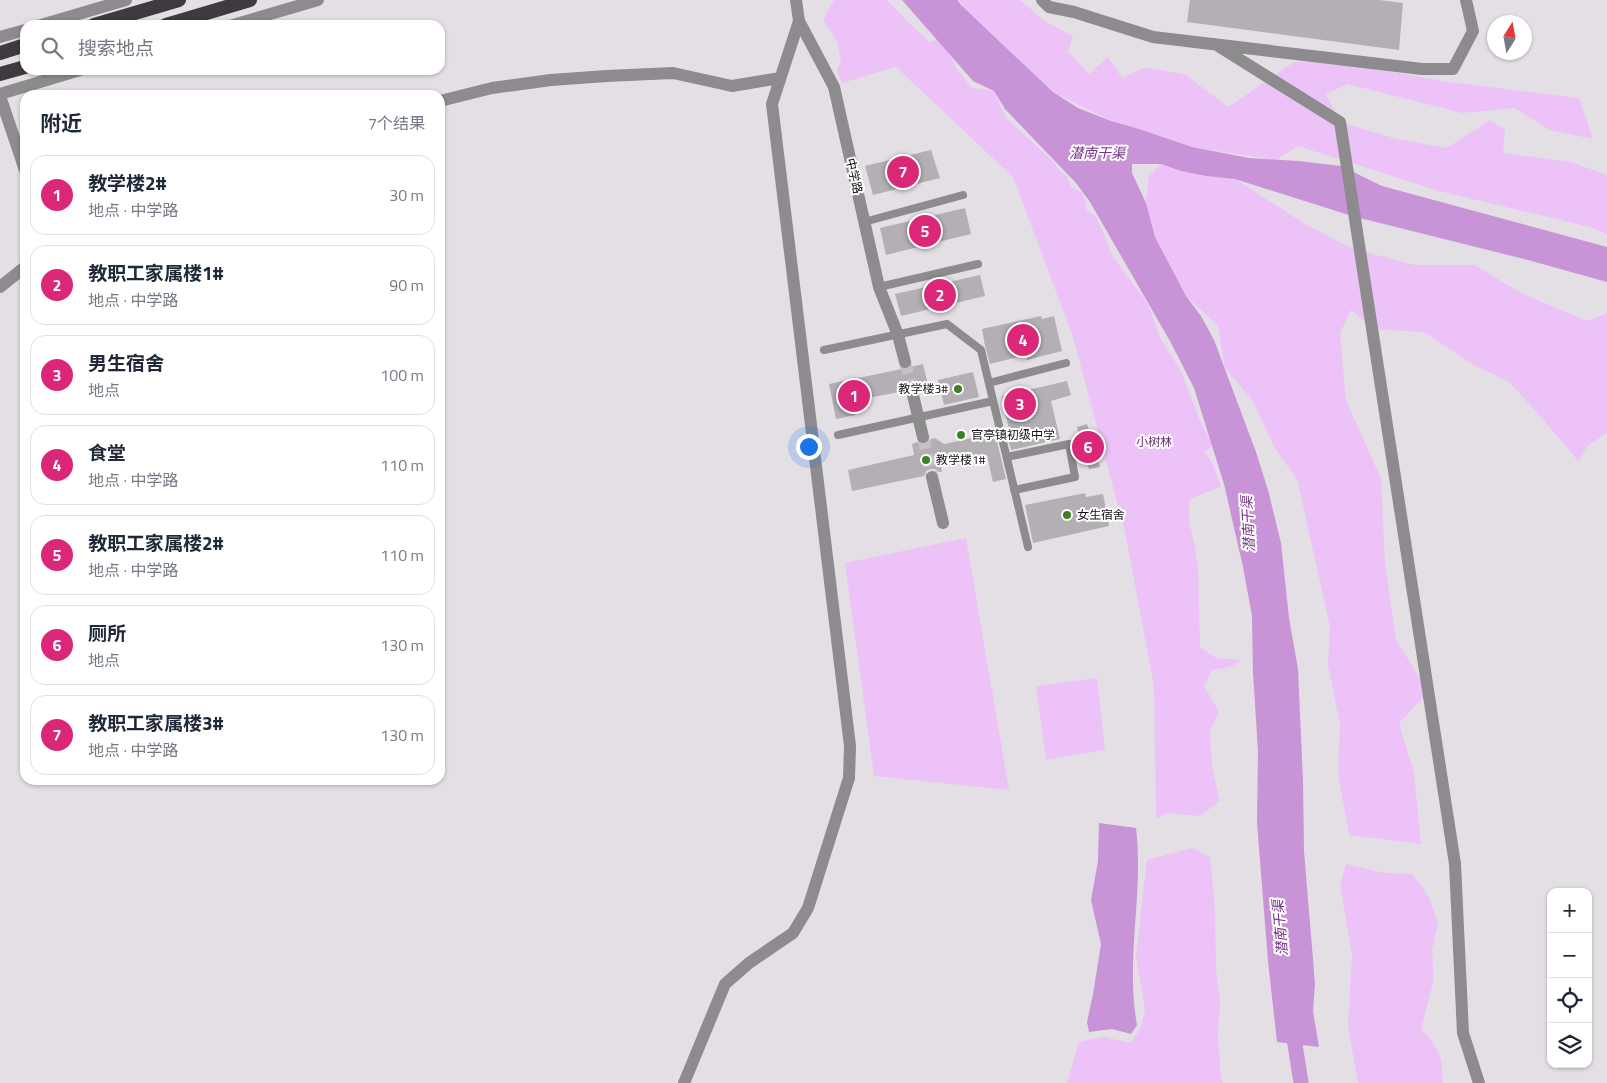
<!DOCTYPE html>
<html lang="zh">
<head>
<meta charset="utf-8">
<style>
  body { margin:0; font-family:"Titillium Web","Noto Sans SC",sans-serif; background:#f2f2f3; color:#1f2937 }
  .controls { position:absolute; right:15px; bottom:15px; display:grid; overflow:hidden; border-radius:10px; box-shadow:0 1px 4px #0004 }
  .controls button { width:45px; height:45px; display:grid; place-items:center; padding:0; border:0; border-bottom:1px solid #e0e1e3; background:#fff; color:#1f2937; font:25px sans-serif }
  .compass { position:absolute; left:1487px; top:15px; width:45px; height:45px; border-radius:50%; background:#fff; box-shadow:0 1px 4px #0004; rotate:11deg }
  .you { position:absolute; left:808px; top:446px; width:18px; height:18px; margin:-12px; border:4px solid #fff; border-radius:50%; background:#1a73e8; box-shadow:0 0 0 8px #1a73e833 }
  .badge { display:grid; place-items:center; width:32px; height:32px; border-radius:50%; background:#db2777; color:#fff; font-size:16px; font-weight:700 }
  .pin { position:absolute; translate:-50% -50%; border:2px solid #fff; box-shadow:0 1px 5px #0006 }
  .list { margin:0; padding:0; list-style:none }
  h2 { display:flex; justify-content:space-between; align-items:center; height:65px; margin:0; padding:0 20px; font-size:21px }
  h2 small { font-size:16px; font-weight:400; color:#747a83 }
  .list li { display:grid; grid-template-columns:32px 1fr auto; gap:15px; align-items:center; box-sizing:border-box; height:80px; margin:0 10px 10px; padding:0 10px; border:1px solid #e0e1e3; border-radius:15px }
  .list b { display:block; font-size:19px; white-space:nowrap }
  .list p { margin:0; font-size:16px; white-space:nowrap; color:#747a83 }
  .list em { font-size:16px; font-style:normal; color:#747a83 }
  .icon { flex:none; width:28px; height:28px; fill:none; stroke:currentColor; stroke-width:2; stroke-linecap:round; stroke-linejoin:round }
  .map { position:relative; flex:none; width:1607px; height:1083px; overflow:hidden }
  .search { position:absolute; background:#fff; box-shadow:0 1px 4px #0004; left:20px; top:20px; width:425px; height:55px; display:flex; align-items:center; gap:12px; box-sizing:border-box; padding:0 18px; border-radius:15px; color:#747a83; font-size:19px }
  .panel { position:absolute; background:#fff; box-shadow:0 1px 4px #0004; left:20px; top:90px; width:425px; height:695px; border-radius:15px }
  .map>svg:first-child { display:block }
</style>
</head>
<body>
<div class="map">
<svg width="1607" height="1083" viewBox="0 0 1607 1083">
  <rect width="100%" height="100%" fill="#e4dfe5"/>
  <!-- green -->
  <path fill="#ecc2f8" d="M 834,0 L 887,0 L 910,24 L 930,42 L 940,37 L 957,69 L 972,88 L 994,91 L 1006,118 L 1053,161 L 1059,170 L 1067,177 L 1071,187 L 1083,193 L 1086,209 L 1097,218 L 1113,257 L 1148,304 L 1160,338 L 1181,371 L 1200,421 L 1213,445 L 1205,452 L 1213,465 L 1221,487 L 1199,495 L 1189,500 L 1189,522 L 1195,547 L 1198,569 L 1200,647 L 1216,658 L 1242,660 L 1230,667 L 1212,670 L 1204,686 L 1219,712 L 1210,730 L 1212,767 L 1220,801 L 1200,816 L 1167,813 L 1156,819 L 1154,686 L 1125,532 L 1073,337 L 1013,177 L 896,67 L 842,83 L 837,71 L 841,60 L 837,41 L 823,20 Z
    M 956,0 L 1020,0 L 1046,22 L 1073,36 L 1068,52 L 1089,74 L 1108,57 L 1122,78 L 1145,67 L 1186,75 L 1228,107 L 1294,62 L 1341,62 L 1442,81 L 1579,98 L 1593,139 L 1549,130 L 1515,108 L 1462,113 L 1348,84 L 1326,94 L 1340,122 L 1397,139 L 1447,148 L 1490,120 L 1505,130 L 1503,153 L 1571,162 L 1607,175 L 1607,234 L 1590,227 L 1439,191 L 1298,146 L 1276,160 L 1192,147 L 1111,121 L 1053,92 Z
    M 1161,164 L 1181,171 L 1206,176 L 1235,179 L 1305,224 L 1353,249 L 1415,265 L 1475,265 L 1521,293 L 1587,321 L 1607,313 L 1607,433 L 1587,446 L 1579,462 L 1542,418 L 1509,382 L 1472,364 L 1424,332 L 1375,329 L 1351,310 L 1340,333 L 1346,400 L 1381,479 L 1385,563 L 1396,639 L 1428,692 L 1399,723 L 1414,774 L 1421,844 L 1349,835 L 1338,773 L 1340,724 L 1328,666 L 1330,626 L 1297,479 L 1274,447 L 1253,401 L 1225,368 L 1218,326 L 1186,296 L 1155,237 L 1146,203 L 1149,176 Z
    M 966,538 L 1009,790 L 874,776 L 845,563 Z
    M 1097,678 L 1105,750 L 1046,760 L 1036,686 Z
    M 1192,848 L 1210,857 L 1215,909 L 1216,970 L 1220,1000 L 1218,1036 L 1221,1078 L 1223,1083 L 1067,1083 L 1079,1042 L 1104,1037 L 1130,1043 L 1140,1030 L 1145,1010 L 1136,957 L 1147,860 Z
    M 1346,864 L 1385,873 L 1412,874 L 1429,897 L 1438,924 L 1432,951 L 1434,979 L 1421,1029 C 1440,1050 1442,1055 1443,1083 L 1358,1083 L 1348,1026 L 1352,954 L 1340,886 Z"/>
  <!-- water -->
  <path fill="#c893d7" d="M 902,0 L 957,0 L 961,5 L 1053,92 L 1078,108 L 1111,121 L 1139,129 L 1192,147 L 1249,158 L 1298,161 L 1341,166 L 1382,186 L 1607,247 L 1607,282 L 1528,260 L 1352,216 L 1235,179 L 1206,176 L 1181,171 L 1161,164 L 1132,164 L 1132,173 L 1146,203 L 1155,237 L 1186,296 L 1201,316 L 1214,340 L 1256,452 L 1268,490 L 1281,543 L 1289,618 L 1298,669 L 1303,782 L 1304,851 L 1315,984 L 1313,1011 L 1319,1047 L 1277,1042 L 1268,961 L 1257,823 L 1258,751 L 1253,673 L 1252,616 L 1243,567 L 1224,484 L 1194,388 L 1170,341 L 1090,202 L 1076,183 L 1005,109 L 994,91 L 973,81 Z
    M 1099,823 L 1136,828 C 1144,894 1125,959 1137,1025 L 1131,1034 L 1112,1029 L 1089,1032 L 1087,1022 L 1093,994 L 1101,944 L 1091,900 L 1098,861 Z"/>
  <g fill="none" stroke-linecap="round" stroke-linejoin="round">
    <!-- canal -->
    <path stroke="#c893d7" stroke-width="15" d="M 1292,1025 L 1301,1083"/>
  </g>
  <!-- building -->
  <path fill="#b3afb4" d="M 1190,0 L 1379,0 L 1403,3 L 1399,50 L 1187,22 Z
    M 931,150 L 940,178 L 873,195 L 865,166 Z
    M 965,208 L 971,234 L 886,255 L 880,228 Z
    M 980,275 L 985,296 L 901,316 L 895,294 Z
    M 1041,316 L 1042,319 L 1054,316 L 1062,351 L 1027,360 L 1026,355 L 990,364 L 985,346 L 982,329 Z
    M 923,364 L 928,385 L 919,387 L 915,383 L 911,383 L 906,385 L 904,391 L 852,401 L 855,415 L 836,419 L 829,384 L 902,369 L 907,370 L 911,367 Z
    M 973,372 L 979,397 L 944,405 L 938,380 Z
    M 1067,381 L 1071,395 L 1051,401 L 1060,439 L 1011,450 L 1006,431 L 1009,430 L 1002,396 Z
    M 1087,424 L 1100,467 L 1089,469 L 1077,427 Z
    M 995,433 L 1006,479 L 993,482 L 987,455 L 941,466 L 942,472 L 939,472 L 935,469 L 931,469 L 926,471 L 924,476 L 852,491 L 848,470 L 914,455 L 912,444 L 917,442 L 921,445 L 925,445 L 929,443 L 931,439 L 935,438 L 944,444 Z
    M 1085,493 L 1086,497 L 1103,494 L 1109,526 L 1033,543 L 1025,505 Z"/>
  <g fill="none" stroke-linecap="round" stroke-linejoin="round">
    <!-- minor-tunnel -->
    <path stroke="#c5c0c6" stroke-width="12" stroke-dasharray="12 6" stroke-linecap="butt" d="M 905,362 L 912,391
      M 923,437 L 932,477"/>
    <!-- service -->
    <path stroke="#8d8b8d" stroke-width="8" d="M 864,222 L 963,195
      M 879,287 L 978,264
      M 824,350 L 947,324 L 981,350 L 1028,547
      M 989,383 L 1066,363
      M 838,435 L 993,401
      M 1007,457 L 1069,444 L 1075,477 L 1014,490"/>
    <!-- minor -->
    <path stroke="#8d8b8d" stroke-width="12" d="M 1042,0 L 1049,7 L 1074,12 L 1153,37 L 1422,69 L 1453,69 L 1473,31 L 1466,0
      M 799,21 L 834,87 L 879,287 L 898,335 L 905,362
      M 41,25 L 126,0
      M 233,25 L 318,0
      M 0,37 L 25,30
      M 1215,44 L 1340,122 L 1455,864 L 1463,1033 L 1479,1083
      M 0,94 L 80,70
      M 0,96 L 25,170
      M 440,101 L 492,88 L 551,80 L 607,76 L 673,73 L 732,86 L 780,78
      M 0,287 L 25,267
      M 912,391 L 923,437
      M 932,477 L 943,523
      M 684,1083 L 725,984 L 749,963 L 793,933 L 808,908 L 849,778 L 850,746 L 772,104 L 799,21 L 796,0"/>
    <!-- trunk -->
    <path stroke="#3e3a3e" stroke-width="14" d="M 94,25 L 179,0
      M 166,25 L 250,0
      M 0,53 L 25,45
      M 0,74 L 25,67"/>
  </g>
  <!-- markers -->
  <g fill="#3d8124" stroke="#fff" stroke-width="2">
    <circle cx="958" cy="389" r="5"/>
    <circle cx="961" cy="435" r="5"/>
    <circle cx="926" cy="460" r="5"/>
    <circle cx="1067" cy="515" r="5"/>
  </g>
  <g text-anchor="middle" stroke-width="4" stroke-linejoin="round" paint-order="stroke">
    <!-- street labels -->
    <g font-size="12" fill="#141214" stroke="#fff">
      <text transform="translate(854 176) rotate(77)" y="4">中学路</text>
    </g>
    <!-- poi labels -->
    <g font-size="12" fill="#141214" stroke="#fff" text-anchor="start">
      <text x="948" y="393" text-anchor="end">教学楼3#</text>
      <text x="971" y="439">官亭镇初级中学</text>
      <text x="936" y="464">教学楼1#</text>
      <text x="1077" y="519">女生宿舍</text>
    </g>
    <!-- park labels -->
    <g font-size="12" fill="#6d2e7e" stroke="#fff">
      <text x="1154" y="446">小树林</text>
    </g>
    <!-- water labels -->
    <g font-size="14" font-style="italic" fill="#743585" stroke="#fff">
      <text x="1097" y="158">潜南干渠</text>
      <text transform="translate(1248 524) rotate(-93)" y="5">潜南干渠</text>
      <text transform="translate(1280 928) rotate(-95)" y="5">潜南干渠</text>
    </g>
  </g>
</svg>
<div class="controls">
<button>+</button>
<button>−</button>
<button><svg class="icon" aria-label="locate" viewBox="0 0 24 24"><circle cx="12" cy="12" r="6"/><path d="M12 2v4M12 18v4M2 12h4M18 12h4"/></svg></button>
<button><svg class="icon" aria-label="layers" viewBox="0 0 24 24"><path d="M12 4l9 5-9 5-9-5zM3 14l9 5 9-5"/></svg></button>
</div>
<svg class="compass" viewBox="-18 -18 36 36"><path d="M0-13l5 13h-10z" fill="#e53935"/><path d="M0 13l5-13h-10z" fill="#747a83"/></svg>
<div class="you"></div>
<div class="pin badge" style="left:854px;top:396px">1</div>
<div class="pin badge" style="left:940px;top:295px">2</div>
<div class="pin badge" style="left:1020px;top:404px">3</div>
<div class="pin badge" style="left:1023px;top:340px">4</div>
<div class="pin badge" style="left:925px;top:231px">5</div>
<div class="pin badge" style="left:1088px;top:447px">6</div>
<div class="pin badge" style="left:903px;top:172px">7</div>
<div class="search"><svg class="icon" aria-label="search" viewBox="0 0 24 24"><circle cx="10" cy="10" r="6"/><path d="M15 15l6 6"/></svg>搜索地点</div>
<section class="panel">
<h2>附近<small>7个结果</small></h2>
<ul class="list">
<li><span class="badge">1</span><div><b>教学楼2#</b><p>地点 · 中学路</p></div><em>30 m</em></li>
<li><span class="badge">2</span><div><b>教职工家属楼1#</b><p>地点 · 中学路</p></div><em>90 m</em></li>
<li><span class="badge">3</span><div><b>男生宿舍</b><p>地点</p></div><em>100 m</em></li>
<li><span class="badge">4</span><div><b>食堂</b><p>地点 · 中学路</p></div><em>110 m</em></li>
<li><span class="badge">5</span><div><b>教职工家属楼2#</b><p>地点 · 中学路</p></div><em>110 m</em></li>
<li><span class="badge">6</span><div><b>厕所</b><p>地点</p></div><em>130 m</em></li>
<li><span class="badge">7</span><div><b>教职工家属楼3#</b><p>地点 · 中学路</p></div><em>130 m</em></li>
</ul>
</section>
</div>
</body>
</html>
